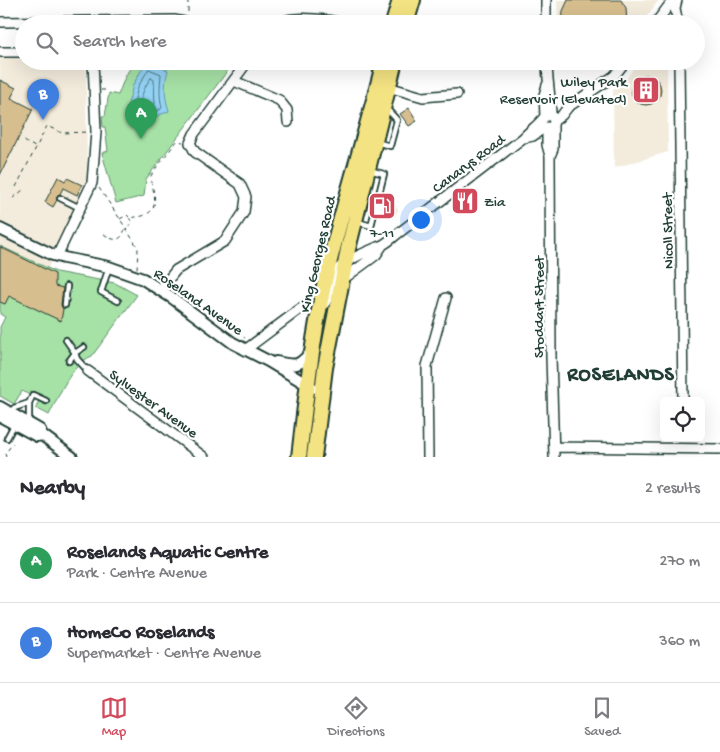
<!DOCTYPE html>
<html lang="en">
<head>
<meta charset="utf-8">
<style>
  body { margin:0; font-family:"Gochi Hand",sans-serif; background:#f7f7f7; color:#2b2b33 }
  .controls { position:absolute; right:15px; bottom:15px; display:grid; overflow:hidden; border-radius:8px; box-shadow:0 5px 20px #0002 }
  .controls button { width:45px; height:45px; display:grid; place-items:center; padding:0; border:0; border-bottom:1px solid #e1e1e2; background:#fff; color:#2b2b33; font:25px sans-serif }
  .you { position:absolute; left:420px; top:219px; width:18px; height:18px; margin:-12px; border:4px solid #fff; border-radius:50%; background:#1a73e8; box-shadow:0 0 0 8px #1a73e833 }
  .badge { display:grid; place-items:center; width:32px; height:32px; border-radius:50%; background:#d1495b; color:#fff; font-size:16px; font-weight:700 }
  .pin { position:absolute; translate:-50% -41px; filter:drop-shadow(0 1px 2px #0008) }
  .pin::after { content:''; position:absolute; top:26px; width:18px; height:15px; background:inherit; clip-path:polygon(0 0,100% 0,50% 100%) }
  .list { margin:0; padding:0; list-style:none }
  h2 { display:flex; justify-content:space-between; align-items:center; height:65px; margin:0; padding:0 20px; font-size:21px }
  h2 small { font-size:16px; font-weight:400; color:#7c7c81 }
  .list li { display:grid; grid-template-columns:32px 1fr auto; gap:15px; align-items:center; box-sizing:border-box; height:80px; padding:0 20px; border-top:1px solid #e1e1e2 }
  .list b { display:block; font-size:19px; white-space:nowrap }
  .list p { margin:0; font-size:16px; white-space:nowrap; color:#7c7c81 }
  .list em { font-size:16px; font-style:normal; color:#7c7c81 }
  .icon { flex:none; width:28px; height:28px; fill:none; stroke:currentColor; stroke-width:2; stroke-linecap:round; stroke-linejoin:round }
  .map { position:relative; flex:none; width:720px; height:457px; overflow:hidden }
  .search { position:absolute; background:#fff; box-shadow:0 5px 20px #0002; left:15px; right:15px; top:15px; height:55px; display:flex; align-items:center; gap:12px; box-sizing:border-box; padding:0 18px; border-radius:28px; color:#7c7c81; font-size:19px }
  .sheet { height:225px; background:#fff }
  nav { display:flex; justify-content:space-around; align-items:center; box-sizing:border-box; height:70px; border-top:1px solid #e1e1e2; background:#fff; font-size:14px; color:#7c7c81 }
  nav a { display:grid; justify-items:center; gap:2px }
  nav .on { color:#d1495b }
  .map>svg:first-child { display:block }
</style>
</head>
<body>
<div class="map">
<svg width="720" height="457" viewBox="0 0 720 457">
  <rect width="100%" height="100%" fill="#fff"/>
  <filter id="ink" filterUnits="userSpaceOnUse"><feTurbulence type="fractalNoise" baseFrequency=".02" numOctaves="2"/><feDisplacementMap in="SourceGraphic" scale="10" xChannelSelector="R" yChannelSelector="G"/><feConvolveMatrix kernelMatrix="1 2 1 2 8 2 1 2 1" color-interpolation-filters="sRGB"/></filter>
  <g filter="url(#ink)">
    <!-- built -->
    <path fill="#f3ecdd" d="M 557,0 L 659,0 L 641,24 L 558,24 Z
      M 24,57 L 24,61 L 86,61 L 87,182 L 48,268 L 0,246 L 0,58 Z
      M 639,61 L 667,61 L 668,152 L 614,168 L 613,90 L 623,83 Z
      M 372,198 L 388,202 L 389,200 L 391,200 L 398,209 L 396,215 L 393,215 L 392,218 L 368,212 Z"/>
    <!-- green -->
    <path fill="#a6e1a6" stroke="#628f6d" d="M 134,61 L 235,61 L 146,179 L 144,196 L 116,203 L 102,153 L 108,151 L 105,127 L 103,127 L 102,116 L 105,116 L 109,93 L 118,95 L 125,77 Z
      M 0,246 L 56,272 L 115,283 L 137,295 L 92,356 C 71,364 59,396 49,415 L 36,408 L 39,400 L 22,391 L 14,404 L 0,396 L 0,327 L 5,317 L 0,314 Z"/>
    <!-- water -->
    <path fill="#94d2f5" stroke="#6596a8" d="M 146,62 L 168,70 C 164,86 164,95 169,111 L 148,120 L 126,112 L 133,85 Z"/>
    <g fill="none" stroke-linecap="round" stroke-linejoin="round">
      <!-- shore -->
      <path stroke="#4e7981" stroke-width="1" d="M 149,69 L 161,74 C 160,86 159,96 162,107 L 161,109 L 147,115 L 134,110 L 133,107 L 138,87 Z
        M 151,78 L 154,80 L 155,104 L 154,105 L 147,108 L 141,106 C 140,97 145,85 151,78 Z"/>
    </g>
    <!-- building -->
    <path fill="#d7be8e" stroke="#1f3d34" d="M 568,0 L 621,0 L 626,8 L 627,24 L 562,24 L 563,11 Z
      M631 90a15 15 0 1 1 30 0a15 15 0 1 1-30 0Z
      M 0,80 L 16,88 L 11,98 L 33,109 L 0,175 Z
      M 409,108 L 417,121 L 409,126 L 400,114 Z
      M 58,177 L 65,181 L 67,178 L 82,185 L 77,195 L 63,188 L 60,194 L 57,196 L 57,200 L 53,207 L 45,202 Z
      M 0,247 L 55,274 L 55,286 L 63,288 L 61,305 L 63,309 L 61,321 L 9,296 L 5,304 L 0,302 Z"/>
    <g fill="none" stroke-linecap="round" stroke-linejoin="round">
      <!-- service casing -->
      <g stroke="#1f3d34" stroke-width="8">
        <path id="service" d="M 376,142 L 390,146 L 397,120 L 386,108
          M 60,198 L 80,208
          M 358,222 L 371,226 L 384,174 L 369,170
          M 109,267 L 101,292 L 118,301
          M 65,305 L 67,286
          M 66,340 L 75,353 L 77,359 L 88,371
          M 69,361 L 75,353 L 84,347
          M 11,413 L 14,408 L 29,403
          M 26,422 L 29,417 L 29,403 L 33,395 L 46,401
          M 7,438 L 14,425"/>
      </g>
      <!-- minor casing -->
      <g stroke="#1f3d34" stroke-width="12">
        <path id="minor" d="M 546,0 L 546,24
          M 677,0 L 675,8 L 678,24
          M 0,22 L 174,20 L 194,24
          M 280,24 C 282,22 284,21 287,20 C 299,17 330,19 342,23
          M 655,24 L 673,0
          M 0,52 L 24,52
          M 547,61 C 547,80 551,97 551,116
          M 679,61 L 683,401
          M 234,81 L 279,100 L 287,110 L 288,122
          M 388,87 L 423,97 L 457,94
          M 545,116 L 544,95 L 547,85
          M 553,125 L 554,121 L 562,115 L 568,107 L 614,76 L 626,61
          M 547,127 L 547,145 L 550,156 L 551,356 L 554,457
          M 524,138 L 533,136 L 545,127
          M 550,156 L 553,149 L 553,127
          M 57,256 L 92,183 L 96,132 L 93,61
          M 342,280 L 376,255 L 382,246
          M 160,290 L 176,270 L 225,241 L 244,212 L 246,197 L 240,184 L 195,152 L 190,143 L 194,134 L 248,61
          M 321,308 C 329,300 330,293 332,283 C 333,279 334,275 336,272 C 342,261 369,251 380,246 C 386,244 391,239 396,235 L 523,138 C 530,130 539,125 545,116 L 551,116 L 553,117 L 554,121
          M 245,350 L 304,306
          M 88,371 L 204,457
          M 554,447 L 720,449
          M 428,457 L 427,366 L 446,298"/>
      </g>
      <!-- tertiary casing -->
      <g stroke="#1f3d34" stroke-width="14">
        <path id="tertiary" d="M 0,229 L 53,255 L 64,258 L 109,267 L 143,279 L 171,297 L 233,343 L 268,361 L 313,388
          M 276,362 C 298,367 299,366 313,350
          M 0,407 L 40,430 L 42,435 L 72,457
          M 0,416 L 37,436 L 42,435"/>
      </g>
      <!-- trunk casing -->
      <g stroke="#1f3d34" stroke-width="18">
        <path id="trunk" d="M 393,24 L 400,0
          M 406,24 L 413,0
          M 299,457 C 306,398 312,339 325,281 C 342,207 366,135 384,61
          M 314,457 L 325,368 L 348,249 L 395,61"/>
      </g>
      <!-- path -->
      <path stroke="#1f3d34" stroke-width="1" stroke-dasharray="4 4" stroke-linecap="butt" d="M 188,0 L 188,14
        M 101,90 L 108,90
        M 24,141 L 35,147
        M 16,187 L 47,126 L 62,133 L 87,132
        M 99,188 L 120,219 L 138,248 L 137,269
        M 13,198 L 23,190
        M 120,219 L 127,215 L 129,217
        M 104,234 C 110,239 117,242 122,236 C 124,233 124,230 126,228 C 127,226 130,225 133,223 L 129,218 C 134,217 141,217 145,215 C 161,208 153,190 150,178 L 153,172 L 177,141 L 183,142
        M 237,333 L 245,338
        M 6,457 L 5,454 L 13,443"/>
      <!-- service -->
      <use href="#service" stroke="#fff" stroke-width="4.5"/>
      <!-- minor -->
      <use href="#minor" stroke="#fff" stroke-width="9"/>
      <!-- tertiary -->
      <use href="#tertiary" stroke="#fff" stroke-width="10"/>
      <!-- trunk -->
      <use href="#trunk" stroke="#f4e382" stroke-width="14"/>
    </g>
  </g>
  <!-- icons -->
  <defs>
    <g id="building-square" transform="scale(1.4375)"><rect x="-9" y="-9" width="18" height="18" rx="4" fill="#d1495b" stroke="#fff"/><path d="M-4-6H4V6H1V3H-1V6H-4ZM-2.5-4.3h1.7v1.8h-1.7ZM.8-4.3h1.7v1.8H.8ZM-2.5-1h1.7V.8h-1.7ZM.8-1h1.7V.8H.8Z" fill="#fff"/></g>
    <g id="restaurant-square" transform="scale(1.4375)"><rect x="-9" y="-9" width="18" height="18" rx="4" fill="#d1495b" stroke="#fff"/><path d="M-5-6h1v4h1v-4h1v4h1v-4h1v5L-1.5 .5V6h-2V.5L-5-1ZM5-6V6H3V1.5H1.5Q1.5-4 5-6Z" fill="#fff"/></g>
    <g id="fuel-square" transform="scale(1.4375)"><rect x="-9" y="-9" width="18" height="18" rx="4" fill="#d1495b" stroke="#fff"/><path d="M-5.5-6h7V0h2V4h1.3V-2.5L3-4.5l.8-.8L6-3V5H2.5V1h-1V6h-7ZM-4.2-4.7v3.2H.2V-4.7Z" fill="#fff"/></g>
  </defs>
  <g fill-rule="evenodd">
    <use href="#building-square" x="646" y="90"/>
    <use href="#restaurant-square" x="465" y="201"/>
    <use href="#fuel-square" x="382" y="206"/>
  </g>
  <g text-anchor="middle" stroke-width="4.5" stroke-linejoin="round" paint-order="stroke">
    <!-- poi labels -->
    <g font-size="15" fill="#1f3d34" stroke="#fff" text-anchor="end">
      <text x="627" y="86">Wiley Park<tspan x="627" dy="17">Reservoir (Elevated)</tspan></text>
      <text x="484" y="206" text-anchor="start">Zia</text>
      <text x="382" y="237" text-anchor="middle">7-11</text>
    </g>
    <!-- street labels -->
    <g font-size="15" fill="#1f3d34" stroke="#fff">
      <text transform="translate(468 163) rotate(-37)" y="5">Canarys Road</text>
      <text transform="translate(667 231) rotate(-91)" y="5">Nicoll Street</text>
      <text transform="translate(317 254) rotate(-77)" y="5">King Georges Road</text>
      <text transform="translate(199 301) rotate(35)" y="5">Roseland Avenue</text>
      <text transform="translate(538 307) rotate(-90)" y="5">Stoddart Street</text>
      <text transform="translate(154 403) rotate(36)" y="5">Sylvester Avenue</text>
    </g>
    <!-- district labels -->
    <g font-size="20" font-weight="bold" letter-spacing="1" fill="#1f3d34" stroke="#fff">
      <text x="621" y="380">ROSELANDS</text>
    </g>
  </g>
</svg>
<div class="controls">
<button><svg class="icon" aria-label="locate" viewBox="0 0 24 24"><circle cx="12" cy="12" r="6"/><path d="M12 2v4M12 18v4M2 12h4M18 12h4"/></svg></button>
</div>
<div class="you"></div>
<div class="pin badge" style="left:141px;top:139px;background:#2e9e5b">A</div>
<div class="pin badge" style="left:43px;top:120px;background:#3f7fe0">B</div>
<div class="search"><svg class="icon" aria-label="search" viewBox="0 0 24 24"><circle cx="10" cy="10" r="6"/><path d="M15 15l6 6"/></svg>Search here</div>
</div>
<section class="sheet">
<h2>Nearby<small>2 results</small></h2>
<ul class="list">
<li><span class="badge" style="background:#2e9e5b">A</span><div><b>Roselands Aquatic Centre</b><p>Park · Centre Avenue</p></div><em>270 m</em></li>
<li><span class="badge" style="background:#3f7fe0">B</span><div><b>HomeCo Roselands</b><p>Supermarket · Centre Avenue</p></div><em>360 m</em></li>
</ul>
</section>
<nav>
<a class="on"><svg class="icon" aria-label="map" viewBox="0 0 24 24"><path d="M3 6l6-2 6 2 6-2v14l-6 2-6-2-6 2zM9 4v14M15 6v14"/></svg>Map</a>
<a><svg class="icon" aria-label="directions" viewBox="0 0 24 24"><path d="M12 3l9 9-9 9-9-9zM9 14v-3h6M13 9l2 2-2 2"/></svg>Directions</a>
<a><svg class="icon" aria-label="saved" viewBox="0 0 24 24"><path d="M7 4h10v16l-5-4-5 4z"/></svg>Saved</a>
</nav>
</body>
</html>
